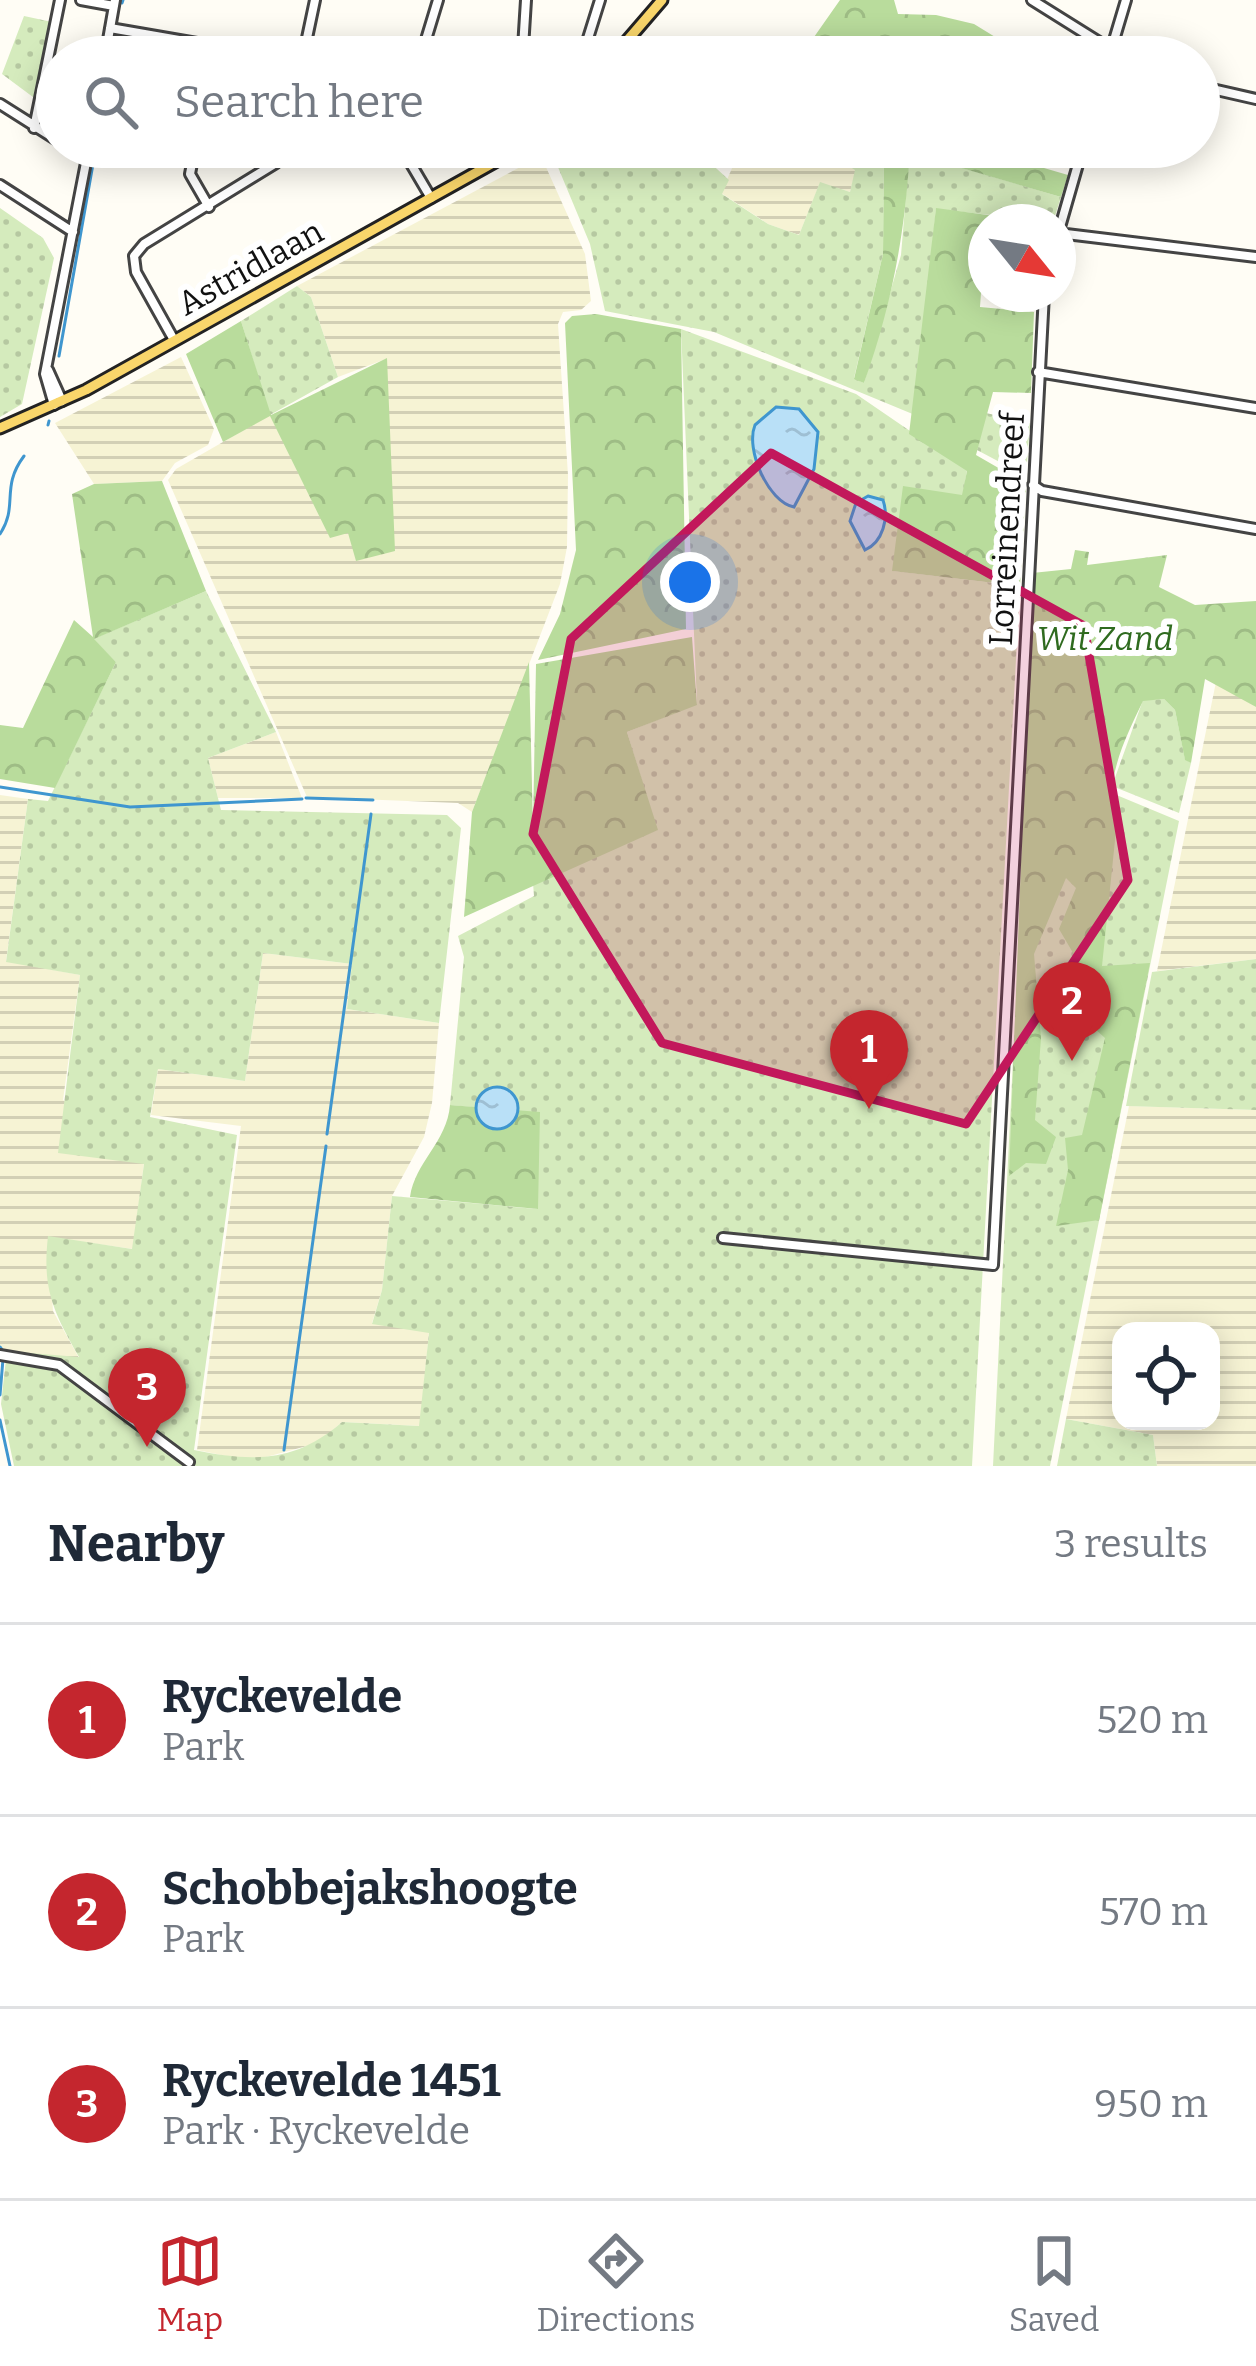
<!DOCTYPE html>
<html lang="en">
<head>
<meta charset="utf-8">
<style>
  body { margin:0; font-family:Bitter,serif; background:#f2f2f3; color:#1f2937 }
  .controls { position:absolute; right:36px; bottom:36px; display:grid; overflow:hidden; border-radius:24px; box-shadow:0 6px 30px #0003 }
  .controls button { width:108px; height:108px; display:grid; place-items:center; padding:0; border:0; border-bottom:3px solid #e0e1e3; background:#fff; color:#1f2937; font:60px sans-serif }
  .compass { position:absolute; left:968px; top:204px; width:108px; height:108px; border-radius:50%; background:#fff; box-shadow:0 6px 30px #0003; rotate:120deg }
  .you { position:absolute; left:690px; top:582px; width:42px; height:42px; margin:-30px; border:9px solid #fff; border-radius:50%; background:#1a73e8; box-shadow:0 0 0 18px #1a73e833 }
  .badge { display:grid; place-items:center; width:78px; height:78px; border-radius:50%; background:#c4262e; color:#fff; font-size:39px; font-weight:700 }
  .pin { position:absolute; translate:-50% -99px; filter:drop-shadow(0 3px 6px #0008) }
  .pin::after { content:''; position:absolute; top:63px; width:42px; height:36px; background:inherit; clip-path:polygon(0 0,100% 0,50% 100%) }
  .list { margin:0; padding:0; list-style:none }
  h2 { display:flex; justify-content:space-between; align-items:center; height:156px; margin:0; padding:0 48px; font-size:51px }
  h2 small { font-size:39px; font-weight:400; color:#747a83 }
  .list li { display:grid; grid-template-columns:78px 1fr auto; gap:36px; align-items:center; box-sizing:border-box; height:192px; padding:0 48px; border-top:3px solid #e0e1e3 }
  .list b { display:block; font-size:45px; white-space:nowrap }
  .list p { margin:0; font-size:39px; white-space:nowrap; color:#747a83 }
  .list em { font-size:39px; font-style:normal; color:#747a83 }
  .icon { flex:none; width:66px; height:66px; fill:none; stroke:currentColor; stroke-width:2; stroke-linecap:round; stroke-linejoin:round }
  .map { position:relative; flex:none; width:1256px; height:1466px; overflow:hidden }
  .search { position:absolute; background:#fff; box-shadow:0 6px 30px #0003; left:36px; right:36px; top:36px; height:132px; display:flex; align-items:center; gap:30px; box-sizing:border-box; padding:0 42px; border-radius:66px; color:#747a83; font-size:45px }
  .sheet { height:732px; background:#fff }
  nav { display:flex; justify-content:space-around; align-items:center; box-sizing:border-box; height:168px; border-top:3px solid #e0e1e3; background:#fff; font-size:33px; color:#747a83 }
  nav a { display:grid; justify-items:center; gap:6px }
  nav .on { color:#c4262e }
  .map>svg:first-child { display:block }
</style>
</head>
<body>
<div class="map">
<svg width="1256" height="1466" viewBox="0 0 1256 1466">
  <defs>
    <pattern id="farmland-rules" width="6" height="5" patternUnits="userSpaceOnUse" patternTransform="scale(3)"><rect width="6" height="5" fill="#f6f3d4"/><path d="M0 2.5h6" fill="none" stroke="#d2cfb5"/></pattern>
    <pattern id="grass-dots" width="8" height="8" patternUnits="userSpaceOnUse" patternTransform="scale(3)"><rect width="8" height="8" fill="#d5ebbd"/><path d="M2 2h.1M6 6h.1" fill="none" stroke="#b6c8a1" stroke-width="1.8" stroke-linecap="round"/></pattern>
    <pattern id="forest-crowns" width="20" height="18" patternUnits="userSpaceOnUse" patternTransform="scale(3)"><rect width="20" height="18" fill="#b9dc9c"/><path d="M2 6a3 3 0 1 1 6 0M12 15a3 3 0 1 1 6 0" fill="none" stroke="#9ebc85"/></pattern>
    <pattern id="water-ripples" width="26" height="14" patternUnits="userSpaceOnUse" patternTransform="scale(3)"><rect width="26" height="14" fill="#b9e0f7"/><path d="M2 4q2-2 4 0t4 0M15 11q2-2 4 0t4 0" fill="none" stroke="#9ebfd3"/></pattern>
  </defs>
  <rect width="100%" height="100%" fill="#fffdf5"/>
  <!-- farmland -->
  <path fill="url(#farmland-rules)" fill-rule="evenodd" d="M 733,147 L 819,147 L 856,170 L 850,192 L 820,183 L 799,235 L 768,224 L 721,193 L 737,157 L 729,153 Z
    M 541,156 L 585,254 L 591,301 L 581,310 L 563,312 L 558,324 L 568,475 L 567,547 L 560,584 L 472,812 L 458,803 L 307,797 L 168,480 L 176,469 L 270,415 L 330,537 L 386,359 L 338,377 L 311,297 L 297,286 Z
    M 181,357 L 214,429 L 208,445 L 175,463 L 162,481 L 94,484 L 55,423 Z
    M 1216,682 L 1256,707 L 1256,959 L 1157,971 Z
    M 276,732 L 302,798 L 218,798 L 208,758 Z
    M 0,795 L 28,799 L 6,961 L 80,975 L 63,1100 L 144,1163 L 133,1249 L 48,1237 L 53,1311 L 79,1358 L 0,1354 Z
    M 263,953 L 352,964 L 347,1009 L 439,1023 L 432,1103 L 424,1137 L 392,1196 L 382,1290 L 372,1323 L 429,1332 L 420,1426 L 342,1422 L 318,1443 L 251,1461 L 197,1450 L 241,1126 L 151,1115 L 158,1069 L 245,1081 Z
    M 1129,1106 L 1256,1110 L 1256,1466 L 1157,1466 L 1153,1435 L 1066,1419 ZM 1121,1331 L 1211,1331 L 1211,1421 L 1121,1421 Z"/>
  <!-- grass -->
  <path fill="url(#grass-dots)" d="M 24,16 L 52,22 L 37,100 L 2,74 Z
    M 693,147 L 729,180 L 722,194 L 768,224 L 799,235 L 820,182 L 850,192 L 855,170 L 819,147 L 884,147 L 883,254 L 854,378 L 864,383 L 901,255 L 910,147 L 942,147 L 942,162 L 1061,197 L 1053,222 L 936,209 L 915,415 L 714,332 L 605,311 L 590,244 L 550,148 Z
    M 0,208 L 43,238 L 54,258 L 22,404 L 0,417 Z
    M 297,286 L 311,297 L 338,377 L 270,415 L 241,321 Z
    M 681,329 L 856,394 L 967,470 L 963,495 L 893,571 L 1020,586 L 972,1466 L 14,1466 L 1,1404 L 6,1359 L 18,1352 L 79,1357 C 53,1311 42,1289 48,1236 L 132,1249 L 144,1164 L 58,1153 L 80,975 L 6,962 L 28,799 L 48,801 L 116,662 L 93,639 L 206,591 L 276,732 L 208,758 L 221,810 L 447,815 L 461,828 L 439,1023 L 347,1009 L 352,964 L 263,953 L 245,1081 L 158,1069 L 150,1117 L 237,1135 L 194,1450 C 253,1462 295,1463 342,1422 L 419,1426 L 429,1333 L 372,1324 L 382,1290 L 392,1196 L 537,1209 L 539,1113 L 450,1105 L 464,957 L 458,936 L 534,896 L 533,883 L 657,830 L 627,732 L 697,704 Z
    M 986,413 L 1030,423 L 1026,476 L 977,450 Z
    M 1164,699 L 1175,710 L 1185,759 L 1191,763 L 1179,813 L 1112,786 L 1143,700 Z
    M 1027,775 L 1090,784 L 1179,821 L 1050,1466 L 993,1466 Z
    M 1256,959 L 1256,1110 L 1126,1106 L 1152,972 Z
    M 1066,1419 L 1153,1435 L 1157,1466 L 1057,1466 Z"/>
  <!-- forest -->
  <path fill="url(#forest-crowns)" d="M 840,0 L 894,0 L 898,14 L 936,15 L 974,24 L 1028,57 L 800,57 Z
    M 884,147 L 910,147 C 906,229 892,305 864,383 L 854,379 L 883,254 Z
    M 942,147 L 1023,147 L 1020,161 L 1068,175 L 1061,197 L 941,162 Z
    M 936,208 L 995,216 L 994,222 L 986,222 L 980,307 L 1034,312 L 1031,393 L 993,392 L 976,455 L 1026,484 L 1020,586 L 892,571 L 903,486 L 962,495 L 967,471 L 909,434 Z
    M 596,314 L 681,329 L 686,629 L 538,660 L 560,614 L 576,550 L 565,323 L 572,316 Z
    M 241,321 L 271,415 L 387,358 L 395,551 L 356,561 L 348,533 L 330,538 L 270,416 L 223,442 L 186,354 Z
    M 162,481 L 206,591 L 94,639 L 116,662 L 55,788 L 0,779 L 0,725 L 23,728 L 74,620 L 93,637 L 72,494 L 94,484 Z
    M 1075,550 L 1089,552 L 1087,565 L 1167,555 L 1159,587 L 1195,605 L 1256,601 L 1256,707 L 1205,679 L 1191,763 L 1185,760 L 1175,710 L 1164,699 L 1143,701 C 1126,737 1102,782 1117,821 L 1102,966 L 1150,963 L 1099,1220 L 1056,1226 L 1068,1170 L 1065,1138 L 1082,1135 L 1105,1038 L 1072,1008 L 1086,975 L 1059,929 L 1076,888 L 1066,878 L 1034,954 L 1041,1038 L 1035,1120 L 1056,1137 L 1046,1164 L 1026,1163 L 1009,1176 L 1032,573 L 1071,569 Z
    M 692,637 L 697,705 L 627,732 L 658,830 L 464,917 L 472,812 L 529,662 L 533,828 L 536,664 Z
    M 450,1105 L 540,1112 L 538,1209 L 410,1197 C 415,1162 447,1142 450,1105 Z"/>
  <!-- water -->
  <path fill="url(#water-ripples)" stroke="#3f96cf" stroke-width="3" d="M 776,407 L 799,409 L 818,432 L 814,469 L 794,507 C 768,502 745,449 755,425 Z
    M 868,496 L 883,500 C 889,518 883,542 865,550 L 850,521 L 856,503 Z
    M476 1108a21 21 0 1 1 42 0a21 21 0 1 1-42 0Z"/>
  <g fill="none" stroke-linecap="round" stroke-linejoin="round">
    <!-- stream -->
    <path stroke="#3f96cf" stroke-width="3" d="M 122,3 L 123,0
      M 59,356 L 96,147
      M 48,425 L 49,421
      M 0,534 C 19,505 0,488 24,456
      M 0,787 L 130,807 L 302,799
      M 306,798 L 373,800
      M 327,1134 L 371,814
      M 0,1347 L 3,1351
      M 0,1395 L 3,1359
      M 0,1420 L 10,1466
      M 284,1450 L 326,1146"/>
    <!-- minor casing -->
    <g stroke="#444" stroke-width="14">
      <path id="minor" d="M 81,0 L 114,6
        M 1032,0 L 1123,57
        M 110,28 L 278,57
        M 523,48 L 526,0
        M 584,51 L 600,0
        M 421,56 L 438,0
        M 105,57 L 115,0
        M 303,57 L 315,0
        M 414,57 L 556,46 L 594,57
        M 1109,57 L 1126,0
        M 1199,86 L 1256,99
        M 0,104 L 57,140
        M 34,128 L 60,0
        M 195,147 L 190,174 L 209,207
        M 401,147 L 431,198
        M 0,185 L 73,232
        M 1058,233 L 1256,257
        M 1058,234 L 1083,147
        M 174,340 L 136,272 L 134,256 L 144,244 L 276,163 L 283,147
        M 48,370 L 62,401
        M 1038,372 L 1256,408
        M 54,405 L 45,374 L 89,147
        M 1033,485 L 1042,491 L 1256,529
        M 723,1238 L 993,1265 L 1044,294
        M 0,1355 L 59,1365 L 189,1462"/>
    </g>
    <!-- major casing -->
    <g stroke="#222" stroke-width="15">
      <path id="major" d="M 613,57 L 662,0
        M 0,428 L 86,390 L 522,147"/>
    </g>
    <!-- minor -->
    <use href="#minor" stroke="#fff" stroke-width="8"/>
    <!-- major -->
    <use href="#major" stroke="#f9d66b" stroke-width="9"/>
  </g>
  <!-- marked area -->
  <path fill="#c2185b" fill-opacity="0.2" stroke="#c2185b" stroke-width="9" stroke-linejoin="round" d="M 771,453 L 1084,626 L 1128,880 L 966,1124 L 662,1043 L 533,834 L 571,639 Z"/>
  <g text-anchor="middle" stroke-width="12" stroke-linejoin="round" paint-order="stroke">
    <!-- street labels -->
    <g font-size="33" fill="#111" stroke="#fff">
      <text transform="translate(250 267) rotate(-29)" y="12">Astridlaan</text>
      <text transform="translate(1006 529) rotate(-87)" y="12">Lorreinendreef</text>
    </g>
    <!-- park labels -->
    <g font-size="33" font-style="italic" fill="#2f6b1f" stroke="#fff">
      <text x="1105" y="650">Wit Zand</text>
    </g>
  </g>
</svg>
<div class="controls">
<button><svg class="icon" aria-label="locate" viewBox="0 0 24 24"><circle cx="12" cy="12" r="6"/><path d="M12 2v4M12 18v4M2 12h4M18 12h4"/></svg></button>
</div>
<svg class="compass" viewBox="-18 -18 36 36"><path d="M0-13l5 13h-10z" fill="#e53935"/><path d="M0 13l5-13h-10z" fill="#747a83"/></svg>
<div class="you"></div>
<div class="pin badge" style="left:869px;top:1109px">1</div>
<div class="pin badge" style="left:1072px;top:1061px">2</div>
<div class="pin badge" style="left:147px;top:1447px">3</div>
<div class="search"><svg class="icon" aria-label="search" viewBox="0 0 24 24"><circle cx="10" cy="10" r="6"/><path d="M15 15l6 6"/></svg>Search here</div>
</div>
<section class="sheet">
<h2>Nearby<small>3 results</small></h2>
<ul class="list">
<li><span class="badge">1</span><div><b>Ryckevelde</b><p>Park</p></div><em>520 m</em></li>
<li><span class="badge">2</span><div><b>Schobbejakshoogte</b><p>Park</p></div><em>570 m</em></li>
<li><span class="badge">3</span><div><b>Ryckevelde 1451</b><p>Park · Ryckevelde</p></div><em>950 m</em></li>
</ul>
</section>
<nav>
<a class="on"><svg class="icon" aria-label="map" viewBox="0 0 24 24"><path d="M3 6l6-2 6 2 6-2v14l-6 2-6-2-6 2zM9 4v14M15 6v14"/></svg>Map</a>
<a><svg class="icon" aria-label="directions" viewBox="0 0 24 24"><path d="M12 3l9 9-9 9-9-9zM9 14v-3h6M13 9l2 2-2 2"/></svg>Directions</a>
<a><svg class="icon" aria-label="saved" viewBox="0 0 24 24"><path d="M7 4h10v16l-5-4-5 4z"/></svg>Saved</a>
</nav>
</body>
</html>
